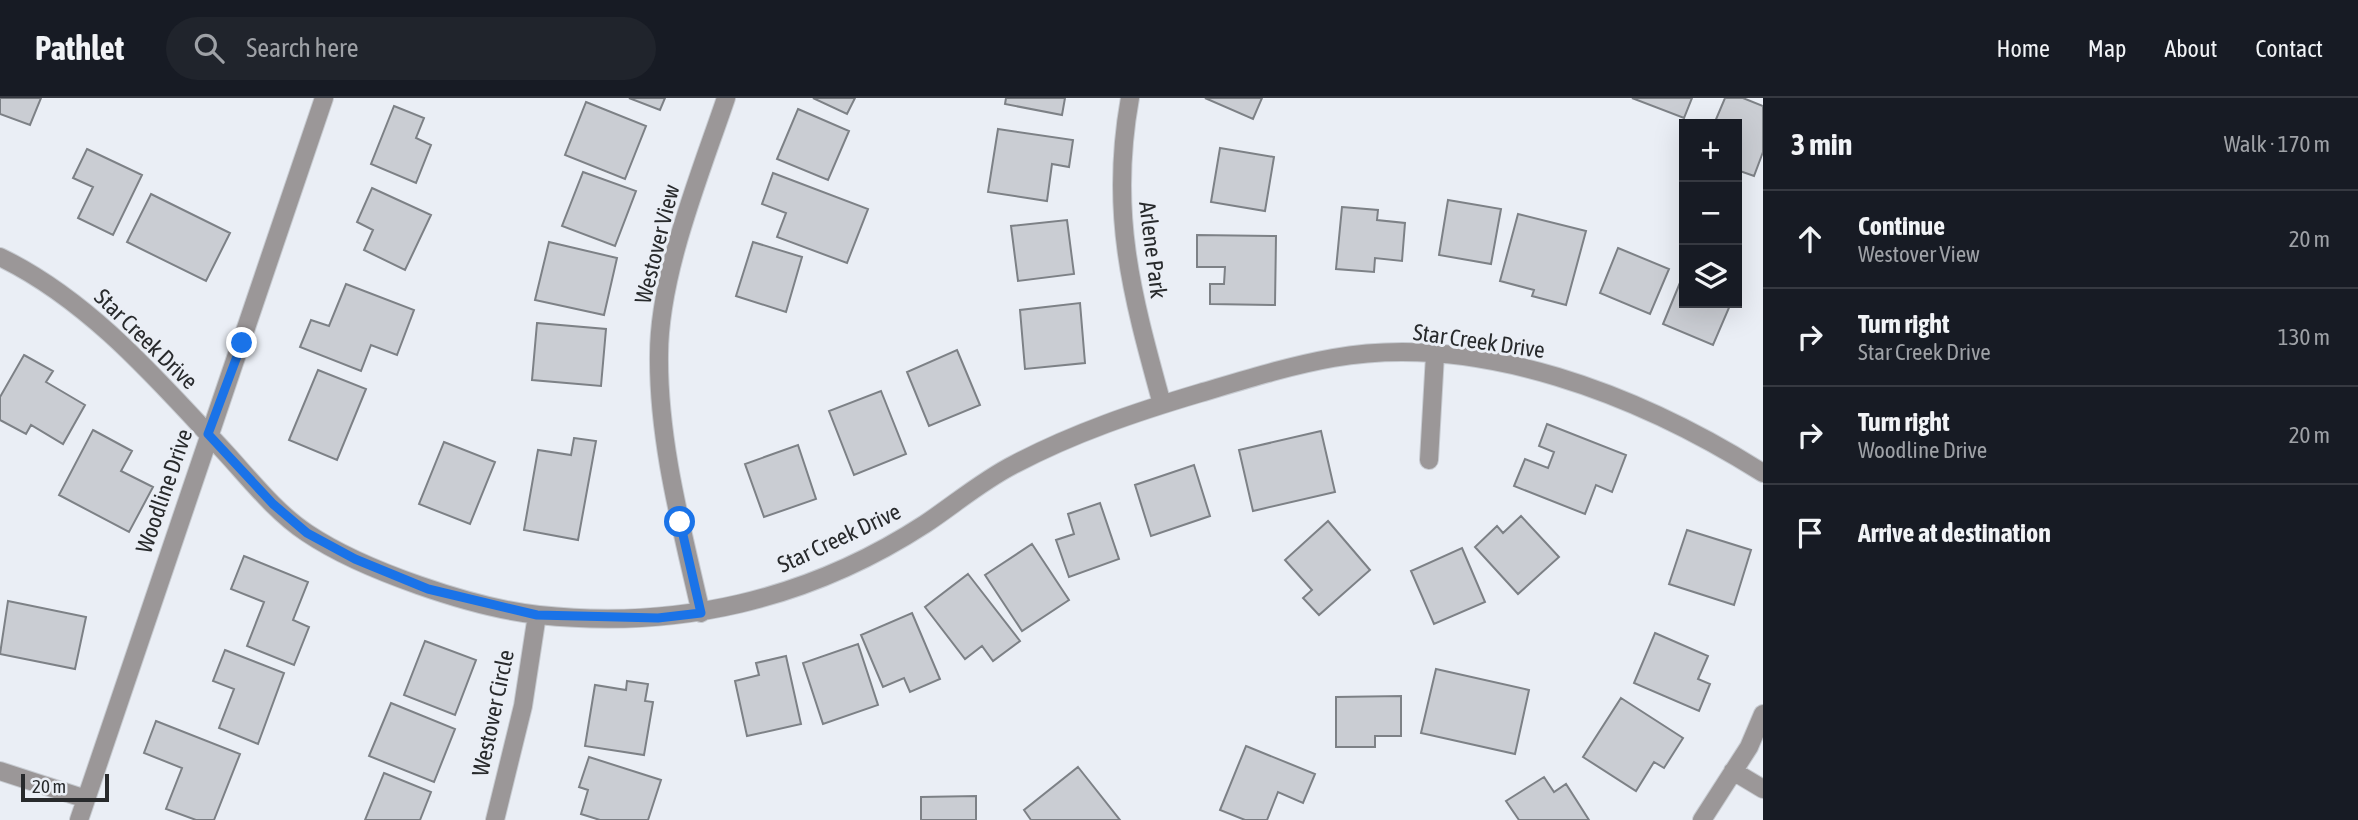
<!DOCTYPE html>
<html lang="en">
<head>
<meta charset="utf-8">
<style>
  body { margin:0; font-family:"Asap Condensed",sans-serif; background:#20242c; color:#f1f3f6 }
  .controls { position:absolute; right:21px; top:21px; display:grid; overflow:hidden; border-radius:0px; box-shadow:0 7px 28px #0002 }
  .controls button { width:63px; height:63px; display:grid; place-items:center; padding:0; border:0; border-bottom:2px solid #363941; background:#171b24; color:#f1f3f6; font:35px sans-serif }
  .scale { position:absolute; left:21px; bottom:18px; width:88px; box-sizing:border-box; padding-left:7px; border:4px solid #282a2c; border-top:0; font-size:19px; line-height:24px; white-space:nowrap; color:#282a2c; -webkit-text-stroke:5px #eaeef5; paint-order:stroke }
  .stop { position:absolute; width:21px; height:21px; margin:-16px; border:5px solid #1a73e8; border-radius:50%; background:#fff }
  .stop.end { background:#1a73e8; border-color:#fff; box-shadow:0 2px 7px #0008 }
  .list { margin:0; padding:0; list-style:none }
  h2 { display:flex; justify-content:space-between; align-items:center; height:91px; margin:0; padding:0 28px; font-size:30px }
  h2 small { font-size:23px; font-weight:400; color:#9ea1a6 }
  .list li { display:grid; grid-template-columns:46px 1fr auto; gap:21px; align-items:center; box-sizing:border-box; height:98px; padding:0 28px; border-top:2px solid #363941 }
  .list b { display:block; font-size:26px; white-space:nowrap }
  .list p { margin:0; font-size:23px; white-space:nowrap; color:#9ea1a6 }
  .list em { font-size:23px; font-style:normal; color:#9ea1a6 }
  .icon { flex:none; width:38px; height:38px; fill:none; stroke:currentColor; stroke-width:2; stroke-linecap:round; stroke-linejoin:round }
  .map { position:relative; flex:none; width:1763px; height:722px; overflow:hidden }
  header { display:flex; align-items:center; gap:42px; box-sizing:border-box; height:98px; padding:0 35px; background:#171b24; border-bottom:2px solid #363941 }
  header strong { font-size:33px }
  nav { display:flex; gap:38px; margin-inline-start:auto; font-size:24px }
  .search { width:490px; height:63px; background:#20242c; display:flex; align-items:center; gap:18px; box-sizing:border-box; padding:0 24px; border-radius:38px; color:#9ea1a6; font-size:26px }
  main { display:flex }
  aside { flex:1; background:#171b24 }
  .map>svg:first-child { display:block }
</style>
</head>
<body>
<header>
<strong>Pathlet</strong>
<div class="search"><svg class="icon" aria-label="search" viewBox="0 0 24 24"><circle cx="10" cy="10" r="6"/><path d="M15 15l6 6"/></svg>Search here</div>
<nav><a>Home</a><a>Map</a><a>About</a><a>Contact</a></nav>
</header>
<main>
<div class="map">
<svg width="1763" height="722" viewBox="0 0 1763 722">
  <rect width="100%" height="100%" fill="#eaeef5"/>
  <!-- building -->
  <path fill="#cacdd3" stroke="#7d8186" stroke-width="2" d="M 0,0 L 41,0 L 30,27 L 0,16 Z
    M 629,0 L 665,0 L 660,12 Z
    M 813,0 L 855,0 L 847,16 Z
    M 1006,0 L 1065,0 L 1062,17 L 1005,6 Z
    M 1205,0 L 1262,0 L 1253,21 Z
    M 1632,0 L 1692,0 L 1684,20 Z
    M 1725,0 L 1743,0 L 1763,8 L 1763,54 L 1754,78 L 1737,72 L 1737,26 L 1714,26 Z
    M 586,4 L 646,28 L 625,81 L 565,57 Z
    M 394,8 L 424,20 L 416,40 L 431,47 L 416,85 L 371,66 Z
    M 798,11 L 849,33 L 828,82 L 777,61 Z
    M 998,31 L 1073,42 L 1069,69 L 1052,66 L 1047,103 L 988,94 Z
    M 1220,50 L 1274,59 L 1265,113 L 1211,104 Z
    M 87,51 L 142,77 L 113,137 L 78,120 L 93,89 L 73,80 Z
    M 583,74 L 636,93 L 615,148 L 562,128 Z
    M 773,75 L 868,111 L 847,165 L 777,139 L 786,115 L 762,106 Z
    M 372,90 L 431,117 L 405,172 L 364,152 L 373,132 L 357,124 Z
    M 151,96 L 230,135 L 206,183 L 127,144 Z
    M 1448,102 L 1501,111 L 1491,166 L 1439,157 Z
    M 1342,109 L 1378,112 L 1377,122 L 1405,125 L 1402,163 L 1375,160 L 1374,174 L 1336,171 Z
    M 1518,116 L 1586,133 L 1566,207 L 1532,198 L 1534,192 L 1500,183 Z
    M 1067,122 L 1074,176 L 1018,183 L 1011,128 Z
    M 1197,137 L 1276,138 L 1275,207 L 1210,206 L 1210,186 L 1224,186 L 1225,169 L 1197,169 Z
    M 549,144 L 617,160 L 604,217 L 535,202 Z
    M 753,144 L 802,159 L 786,214 L 736,198 Z
    M 1618,150 L 1669,171 L 1650,216 L 1600,195 Z
    M 1684,175 L 1684,205 L 1731,205 L 1713,247 L 1663,226 Z
    M 346,186 L 414,212 L 397,257 L 371,247 L 361,273 L 300,249 L 311,222 L 329,228 Z
    M 1080,205 L 1085,265 L 1025,271 L 1020,212 Z
    M 537,225 L 606,231 L 601,288 L 532,282 Z
    M 957,252 L 980,307 L 929,328 L 907,274 Z
    M 24,257 L 53,273 L 46,284 L 85,307 L 63,346 L 31,327 L 26,336 L 0,322 L 0,299 Z
    M 318,272 L 366,291 L 337,362 L 289,342 Z
    M 881,293 L 906,356 L 854,377 L 829,313 Z
    M 1547,326 L 1626,357 L 1612,394 L 1596,387 L 1585,416 L 1514,388 L 1525,361 L 1548,370 L 1554,354 L 1539,348 Z
    M 93,332 L 132,353 L 121,373 L 153,389 L 129,434 L 59,397 Z
    M 1321,333 L 1335,394 L 1253,413 L 1239,352 Z
    M 574,340 L 596,343 L 578,442 L 524,432 L 538,352 L 571,357 Z
    M 444,344 L 495,364 L 470,426 L 419,406 Z
    M 798,347 L 816,401 L 764,419 L 745,366 Z
    M 1194,367 L 1210,418 L 1151,438 L 1135,387 Z
    M 1100,405 L 1119,461 L 1069,479 L 1056,442 L 1074,436 L 1068,416 Z
    M 1521,418 L 1559,459 L 1518,496 L 1475,449 L 1497,428 L 1503,435 Z
    M 1328,423 L 1370,472 L 1319,517 L 1303,500 L 1312,492 L 1285,462 Z
    M 1687,432 L 1751,452 L 1734,507 L 1669,486 Z
    M 1032,446 L 1069,502 L 1022,533 L 985,477 Z
    M 1462,450 L 1485,504 L 1434,526 L 1411,473 Z
    M 244,458 L 308,484 L 293,522 L 309,529 L 294,567 L 247,548 L 264,504 L 231,491 Z
    M 968,476 L 1020,543 L 993,563 L 982,548 L 965,561 L 925,509 Z
    M 8,503 L 86,519 L 75,571 L 0,556 Z
    M 912,515 L 940,581 L 910,594 L 904,580 L 883,589 L 861,537 Z
    M 1655,535 L 1708,558 L 1698,581 L 1710,586 L 1699,613 L 1634,585 Z
    M 425,543 L 476,562 L 455,617 L 404,597 Z
    M 858,546 L 878,607 L 823,626 L 803,565 Z
    M 225,552 L 284,575 L 258,646 L 219,630 L 234,591 L 213,583 Z
    M 786,558 L 801,626 L 747,638 L 735,583 L 759,577 L 756,565 Z
    M 1436,571 L 1529,592 L 1515,656 L 1421,635 Z
    M 627,583 L 648,586 L 645,603 L 653,604 L 644,657 L 585,648 L 595,587 L 626,592 Z
    M 1401,598 L 1401,638 L 1375,638 L 1375,649 L 1336,649 L 1336,599 Z
    M 1621,600 L 1683,640 L 1664,670 L 1654,664 L 1636,693 L 1583,659 Z
    M 391,605 L 455,631 L 434,684 L 369,658 Z
    M 156,623 L 240,656 L 214,722 L 196,722 L 166,711 L 182,670 L 144,655 Z
    M 1246,648 L 1315,676 L 1303,705 L 1278,694 L 1267,722 L 1245,722 L 1220,712 Z
    M 589,659 L 661,682 L 648,722 L 600,722 L 581,716 L 588,692 L 579,689 Z
    M 1078,669 L 1120,722 L 1031,722 L 1024,712 Z
    M 384,675 L 431,694 L 420,722 L 365,722 Z
    M 1544,679 L 1554,694 L 1566,686 L 1589,722 L 1519,722 L 1506,703 Z
    M 976,698 L 976,722 L 921,722 L 921,699 Z"/>
  <g fill="none" stroke-linecap="round" stroke-linejoin="round">
    <!-- minor casing -->
    <g stroke="#c7cbd1" stroke-width="20">
      <path id="minor" d="M 1130,0 C 1109,115 1132,197 1162,306
        M 0,159 C 89,202 157,281 223,352 C 249,380 275,414 307,435 C 362,472 473,510 539,517 C 677,532 808,502 925,426 C 955,406 983,382 1015,366 C 1074,335 1136,314 1200,295 C 1244,282 1288,268 1333,260 C 1480,234 1641,298 1763,375
        M 1429,362 L 1435,257
        M 701,515 C 682,431 658,344 659,257 C 659,176 700,77 726,0
        M 0,673 L 86,701
        M 1733,673 L 1763,691
        M 79,722 L 324,0
        M 495,722 L 523,608 L 537,517
        M 1702,722 L 1749,649 L 1763,616"/>
    </g>
    <!-- minor -->
    <use href="#minor" stroke="#9b9798" stroke-width="18"/>
  </g>
  <g fill="none" stroke-linecap="round" stroke-linejoin="round">
    <!-- route -->
    <path stroke="#1a73e8" stroke-width="9" d="M 242,245 L 208,336 L 273,406 L 307,435 L 355,461 L 428,491 L 537,517 L 658,520 L 701,515 L 680,424"/>
  </g>
  <g text-anchor="middle" stroke-width="6" stroke-linejoin="round" paint-order="stroke">
    <!-- street labels -->
    <g font-size="23" fill="#282a2c" stroke="#eaeef5">
      <text transform="translate(657 146) rotate(-76)" y="8">Westover View</text>
      <text transform="translate(1153 152) rotate(83)" y="8">Arlene Park</text>
      <text transform="translate(146 241) rotate(44)" y="8">Star Creek Drive</text>
      <text transform="translate(1479 243) rotate(8)" y="8">Star Creek Drive</text>
      <text transform="translate(164 393) rotate(-71)" y="8">Woodline Drive</text>
      <text transform="translate(839 440) rotate(-25)" y="8">Star Creek Drive</text>
      <text transform="translate(493 615) rotate(-78)" y="8">Westover Circle</text>
    </g>
  </g>
</svg>
<div class="controls">
<button>+</button>
<button>−</button>
<button><svg class="icon" aria-label="layers" viewBox="0 0 24 24"><path d="M12 4l9 5-9 5-9-5zM3 14l9 5 9-5"/></svg></button>
</div>
<div class="scale">20 m</div>
<div class="stop" style="left:680px;top:424px"></div>
<div class="stop end" style="left:242px;top:245px"></div>
</div>
<aside>
<h2>3 min<small>Walk · 170 m</small></h2>
<ul class="list">
<li><svg class="icon" aria-label="ahead" viewBox="0 0 24 24"><path d="M12 20V5M6 11l6-6 6 6"/></svg><div><b>Continue</b><p>Westover View</p></div><em>20 m</em></li>
<li><svg class="icon" aria-label="right" viewBox="0 0 24 24"><path d="M7 20v-9h11M14 6l5 5-5 5"/></svg><div><b>Turn right</b><p>Star Creek Drive</p></div><em>130 m</em></li>
<li><svg class="icon" aria-label="right" viewBox="0 0 24 24"><path d="M7 20v-9h11M14 6l5 5-5 5"/></svg><div><b>Turn right</b><p>Woodline Drive</p></div><em>20 m</em></li>
<li><svg class="icon" aria-label="arrive" viewBox="0 0 24 24"><path d="M6 21V4h12l-3 4 3 4H6"/></svg><div><b>Arrive at destination</b></div></li>
</ul>
</aside>
</main>
</body>
</html>
